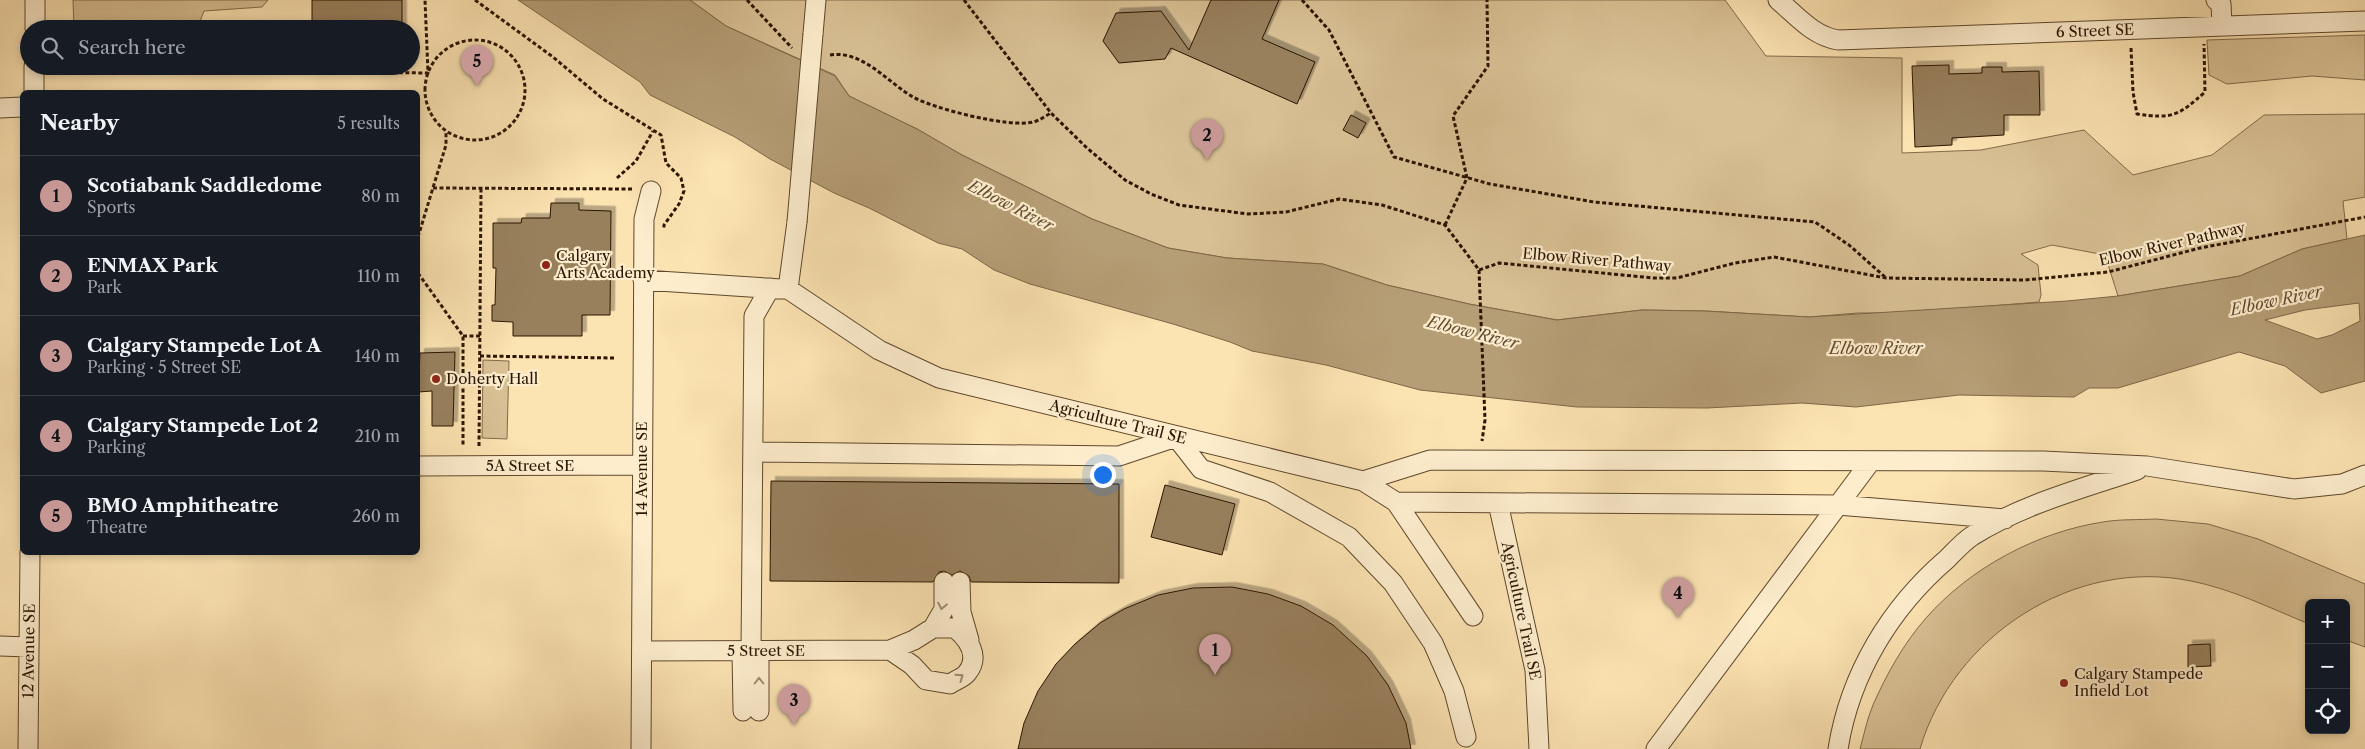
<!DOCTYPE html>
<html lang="en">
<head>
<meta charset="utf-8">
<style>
  body { margin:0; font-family:"Libre Caslon Text",serif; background:#242831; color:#f1f3f6 }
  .controls { position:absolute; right:15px; bottom:15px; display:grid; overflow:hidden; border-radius:8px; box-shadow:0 2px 8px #0003 }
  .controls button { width:45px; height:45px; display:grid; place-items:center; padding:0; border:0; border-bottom:1px solid #363941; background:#171b24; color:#f1f3f6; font:25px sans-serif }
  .you { position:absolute; left:1102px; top:474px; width:18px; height:18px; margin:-12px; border:4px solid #fff; border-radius:50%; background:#1a73e8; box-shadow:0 0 0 8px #1a73e833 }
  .badge { display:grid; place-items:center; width:32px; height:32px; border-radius:50%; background:#c59692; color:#111; font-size:16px; font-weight:700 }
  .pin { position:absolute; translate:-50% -41px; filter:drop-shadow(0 1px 2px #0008) }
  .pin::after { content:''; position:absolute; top:26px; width:18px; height:15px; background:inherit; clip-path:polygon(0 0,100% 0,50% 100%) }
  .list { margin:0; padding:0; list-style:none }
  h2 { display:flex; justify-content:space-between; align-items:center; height:65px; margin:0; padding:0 20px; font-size:21px }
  h2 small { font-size:16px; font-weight:400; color:#9ea1a6 }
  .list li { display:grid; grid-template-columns:32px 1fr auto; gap:15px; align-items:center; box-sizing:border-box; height:80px; padding:0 20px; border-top:1px solid #363941 }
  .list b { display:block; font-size:19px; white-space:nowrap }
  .list p { margin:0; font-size:16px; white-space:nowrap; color:#9ea1a6 }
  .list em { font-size:16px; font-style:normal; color:#9ea1a6 }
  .icon { flex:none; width:28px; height:28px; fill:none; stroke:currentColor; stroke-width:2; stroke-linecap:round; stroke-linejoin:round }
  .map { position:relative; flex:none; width:2365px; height:749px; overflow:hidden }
  .search { position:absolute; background:#171b24; box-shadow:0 2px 8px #0003; left:20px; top:20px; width:400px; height:55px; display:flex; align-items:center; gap:12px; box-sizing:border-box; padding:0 18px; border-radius:28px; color:#9ea1a6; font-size:19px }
  .panel { position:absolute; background:#171b24; box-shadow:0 2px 8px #0003; left:20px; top:90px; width:400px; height:465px; border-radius:8px }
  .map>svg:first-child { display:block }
</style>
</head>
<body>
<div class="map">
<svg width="2365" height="749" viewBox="0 0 2365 749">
  <defs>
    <filter id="shadow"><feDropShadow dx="4.5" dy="-4.5" stdDeviation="0" flood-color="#0004"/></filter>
  </defs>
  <rect width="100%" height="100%" fill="#fce3b2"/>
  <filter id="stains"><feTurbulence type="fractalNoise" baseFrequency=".004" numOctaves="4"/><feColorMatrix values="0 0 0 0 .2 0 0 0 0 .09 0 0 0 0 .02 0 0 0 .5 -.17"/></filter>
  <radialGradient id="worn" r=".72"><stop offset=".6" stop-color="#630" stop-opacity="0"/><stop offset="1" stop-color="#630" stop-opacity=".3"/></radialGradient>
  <!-- green -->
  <path fill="#d8c094" stroke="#826a4a" d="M 73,0 L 268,0 L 262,7 L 204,11 L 197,29 L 74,29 Z
    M 690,0 L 1725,0 L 1766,56 L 1902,58 L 1902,153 L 1981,150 L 2084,130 L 2133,175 L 2212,155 L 2264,115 L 2365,114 L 2365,197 L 2343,201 L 2347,239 L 2302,249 L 2240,276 L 2118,296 L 2105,255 L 2052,245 L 2021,254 L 2038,265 L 2041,295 L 2039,302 L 1905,313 L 1858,313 L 1809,317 L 1705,311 L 1642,310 L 1557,320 L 1469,304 L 1387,285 L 1323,264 L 1227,258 L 1168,248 L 1092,219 L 962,155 L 917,129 L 849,96 L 835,75 L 726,26 Z
    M 2365,35 L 2365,80 L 2312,76 L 2227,84 L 2209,75 L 2207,40 Z
    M 483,360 L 509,361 L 507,439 L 482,438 Z
    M 2156,519 L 2208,524 L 2258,539 L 2365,584 L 2365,647 L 2346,640 L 2346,603 L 2309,603 L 2309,624 C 2270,608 2232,589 2191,581 C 2074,557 1953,636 1920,749 L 1860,749 C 1864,735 1867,719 1873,705 C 1886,675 1904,643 1926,618 C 1970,568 2037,532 2103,522 C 2120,519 2138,520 2156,519 Z"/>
  <!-- water -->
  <path fill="#b59d75" stroke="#7e6746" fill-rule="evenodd" d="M 518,0 L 690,0 L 726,26 L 835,76 L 849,96 L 917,129 L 962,155 L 1092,219 L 1168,248 L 1227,258 L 1323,264 L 1387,285 L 1469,304 L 1557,320 L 1642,310 L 1705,311 L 1809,317 L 2067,301 L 2118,296 L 2240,276 L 2302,249 L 2365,235 L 2365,381 L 2321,393 L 2285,366 L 2239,352 L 2118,388 L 2089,388 L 2074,397 L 1959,395 L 1856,407 L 1802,403 L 1707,408 L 1577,407 L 1420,390 L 1326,365 L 1252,351 L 1230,342 L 1173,324 L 1030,284 L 994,270 L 962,249 L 938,243 L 869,208 L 834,193 L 770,159 L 735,137 L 650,95 L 640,82 ZM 2359,303 L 2360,321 L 2332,335 L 2317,339 L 2265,320 L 2305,310 Z"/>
  <!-- building -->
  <path fill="#98805d" stroke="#2b1500" filter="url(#shadow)" d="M 312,0 L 402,0 L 402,29 L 312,29 Z
    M 1211,0 L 1279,0 L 1262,39 L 1315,62 L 1297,104 L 1171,48 L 1165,59 L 1119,63 L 1103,41 L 1116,13 L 1161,11 L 1189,50 Z
    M 1949,65 L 1949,74 L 1982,73 L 1982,67 L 2002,67 L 2002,72 L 2039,71 L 2040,115 L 2004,115 L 2004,135 L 1952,138 L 1952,145 L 1915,147 L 1912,66 Z
    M 1351,115 L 1366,123 L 1358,138 L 1343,130 Z
    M 551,203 L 579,203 L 579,210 L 611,211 L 610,315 L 582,315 L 582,336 L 513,336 L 513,322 L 492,321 L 492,305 L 495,305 L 496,268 L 493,268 L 493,223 L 521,223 L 522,218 L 550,218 Z
    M 455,352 L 453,426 L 432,426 L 432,391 L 418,392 L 420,353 Z
    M 771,481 L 1119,484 L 1119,583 L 971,582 L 969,576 L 960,571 L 952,575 L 944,571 L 939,572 L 933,582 L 770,581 Z
    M 1165,485 L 1235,504 L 1222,555 L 1151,537 Z
    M 1232,587 L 1268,594 L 1301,606 L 1333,625 L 1367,656 L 1388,685 L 1406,723 L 1411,749 L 1018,749 L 1024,723 L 1038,691 L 1056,664 L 1075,644 L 1100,623 L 1124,609 L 1158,595 L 1193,588 Z
    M 2210,644 L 2211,666 L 2188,667 L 2188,645 Z"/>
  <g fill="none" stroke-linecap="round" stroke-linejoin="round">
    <!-- minor casing -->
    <g stroke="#5f482c" stroke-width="21">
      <path id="minor" d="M 1778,0 C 1797,16 1813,36 1838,40 L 2365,21
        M 2216,0 L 2221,4 L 2222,26
        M 35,29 L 35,0
        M 813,34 L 816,0
        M 34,92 L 34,66
        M 0,108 L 22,107
        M 797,222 L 788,289 L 879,350 L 939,378 L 1363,481 L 1396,502 L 1473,616
        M 643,280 L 781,289
        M 753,452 L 1119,456 L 1176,437 L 1201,469 L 1270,492 L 1349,537 L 1393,583 L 1433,643 L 1454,691 L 1466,737
        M 418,466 L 642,465
        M 1363,481 L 1430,460 L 2043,461 L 2147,466 L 2294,489 L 2342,484 L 2365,475
        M 1396,502 L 1838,505 L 2005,519
        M 1498,503 L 1535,670 L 1539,749
        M 960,582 L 961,612 L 969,640
        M 933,628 L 944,609 L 944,582
        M 0,646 L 29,647
        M 642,651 L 890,650 L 914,640 L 933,628 L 955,628 C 968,639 981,656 967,673 C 963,678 954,681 950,684 L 926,680 L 912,665 L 890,650
        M 742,651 L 743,711
        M 751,651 L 754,316 L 770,288
        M 759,651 L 759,711
        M 28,749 L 30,552
        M 641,749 L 644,219 L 651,191
        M 1656,749 L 1871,461
        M 1838,749 C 1850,674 1890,608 1947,559 C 1955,551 1963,542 1972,536 C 2023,504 2081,489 2137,470"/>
    </g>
    <!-- path -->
    <path stroke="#2b1500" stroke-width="3" stroke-dasharray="4 2.5" stroke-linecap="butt" d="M 475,0 L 553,57 L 603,99 L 661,135 L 666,163 L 681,178 L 684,191 L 679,204 L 664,225 L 664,228
      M 747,0 L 792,48
      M 964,0 L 1051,113 L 1087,148 L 1125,180 L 1151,194 L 1179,205 L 1248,214 L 1286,212 L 1339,199 L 1382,205 L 1445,225 L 1479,270 L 1499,263 L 1654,278 L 1677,278 L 1735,263 L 1774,257 L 1886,278 L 2025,280 L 2108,272 L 2200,248 L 2365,217
      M 1302,0 L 1329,30 L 1394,157 L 1490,184 L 1594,202 L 1815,222 L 1849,245 L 1885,277
      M425 90a50 50 0 1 1 100 0a50 50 0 1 1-100 0Z
      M 2131,48 L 2133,92 L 2137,114 C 2173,119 2178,116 2205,92 L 2204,44
      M 830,55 C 863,50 887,82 913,97 C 935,109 1009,128 1033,122 C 1039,121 1045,116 1051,113
      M 322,66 L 337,72 L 428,73 L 425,0
      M 202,67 L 302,66
      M 617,178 L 636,161 L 653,131
      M 433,188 L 633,189
      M 1445,225 L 1467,178 L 1453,116 L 1488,66 L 1487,0
      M 418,237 L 446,145 L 446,131
      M 1479,270 L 1485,420 L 1482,441
      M 418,273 L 463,336 L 463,446
      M 463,336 L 480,336
      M 480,356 L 615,358
      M 479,446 L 481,188"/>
    <!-- minor -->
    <use href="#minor" stroke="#fdedcd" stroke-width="19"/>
    <!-- minor-bridge casing -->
    <g stroke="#5f482c" stroke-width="21" stroke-linecap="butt">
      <path id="minor-bridge" d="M 797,222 L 813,34"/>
    </g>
    <!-- minor-bridge -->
    <use href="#minor-bridge" stroke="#fdedcd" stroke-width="19"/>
  </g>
  <!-- one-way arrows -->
  <defs><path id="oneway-chevron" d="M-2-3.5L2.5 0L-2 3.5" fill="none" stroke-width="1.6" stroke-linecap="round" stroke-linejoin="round" transform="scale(1.25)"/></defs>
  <g stroke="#9e8c71">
    <use href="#oneway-chevron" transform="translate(942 606) rotate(101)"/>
    <use href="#oneway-chevron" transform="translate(960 677) rotate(-35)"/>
    <use href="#oneway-chevron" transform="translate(759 681) rotate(-90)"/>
  </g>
  <!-- markers -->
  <g fill="#8f2418" stroke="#fdedcd" stroke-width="2">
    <circle cx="546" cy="265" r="5"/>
    <circle cx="436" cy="379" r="5"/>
    <circle cx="2064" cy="683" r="5"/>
  </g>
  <g text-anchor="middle" stroke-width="4.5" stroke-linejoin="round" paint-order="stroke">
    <!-- street labels -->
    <g font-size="15" fill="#2b1500" stroke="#fdedcd">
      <text transform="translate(2095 31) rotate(-2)" y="5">6 Street SE</text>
      <text transform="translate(2172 244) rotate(-13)" y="5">Elbow River Pathway</text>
      <text transform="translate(1597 260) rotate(5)" y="5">Elbow River Pathway</text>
      <text transform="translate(1118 422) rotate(14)" y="5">Agriculture Trail SE</text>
      <text x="530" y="471">5A Street SE</text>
      <text transform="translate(642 469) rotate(-90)" y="5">14 Avenue SE</text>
      <text transform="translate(1521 611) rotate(78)" y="5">Agriculture Trail SE</text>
      <text transform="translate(29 651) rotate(-89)" y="5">12 Avenue SE</text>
      <text x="766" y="656">5 Street SE</text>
    </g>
    <!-- poi labels -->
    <g font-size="15" fill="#2b1500" stroke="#fdedcd" text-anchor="start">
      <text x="556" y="261">Calgary<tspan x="556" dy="17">Arts Academy</tspan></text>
      <text x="446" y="384">Doherty Hall</text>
      <text x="2074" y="679">Calgary Stampede<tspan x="2074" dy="17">Infield Lot</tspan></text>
    </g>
    <!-- water labels -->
    <g font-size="16" font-style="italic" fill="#624b2f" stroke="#fdedcd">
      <text transform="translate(1011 205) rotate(27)" y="6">Elbow River</text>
      <text transform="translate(2276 300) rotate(-12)" y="6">Elbow River</text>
      <text transform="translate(1473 332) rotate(14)" y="6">Elbow River</text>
      <text x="1876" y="354">Elbow River</text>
    </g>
  </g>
  <rect width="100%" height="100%" filter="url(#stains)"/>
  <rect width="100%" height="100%" fill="url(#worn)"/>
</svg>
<div class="controls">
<button>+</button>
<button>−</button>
<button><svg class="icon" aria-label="locate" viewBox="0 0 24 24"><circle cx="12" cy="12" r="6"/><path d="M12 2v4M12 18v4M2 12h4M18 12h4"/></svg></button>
</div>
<div class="you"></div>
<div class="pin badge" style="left:1215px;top:675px">1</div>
<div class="pin badge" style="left:1207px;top:160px">2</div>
<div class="pin badge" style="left:794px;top:725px">3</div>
<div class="pin badge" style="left:1678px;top:618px">4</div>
<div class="pin badge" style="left:477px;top:86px">5</div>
<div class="search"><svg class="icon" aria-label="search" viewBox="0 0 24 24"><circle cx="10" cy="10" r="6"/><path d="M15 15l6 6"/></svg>Search here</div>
<section class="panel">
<h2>Nearby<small>5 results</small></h2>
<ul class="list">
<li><span class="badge">1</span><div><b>Scotiabank Saddledome</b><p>Sports</p></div><em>80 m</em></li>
<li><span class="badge">2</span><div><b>ENMAX Park</b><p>Park</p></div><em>110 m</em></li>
<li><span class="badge">3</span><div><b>Calgary Stampede Lot A</b><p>Parking · 5 Street SE</p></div><em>140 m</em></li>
<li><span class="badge">4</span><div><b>Calgary Stampede Lot 2</b><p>Parking</p></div><em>210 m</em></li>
<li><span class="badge">5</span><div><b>BMO Amphitheatre</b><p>Theatre</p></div><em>260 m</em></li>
</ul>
</section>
</div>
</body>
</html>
